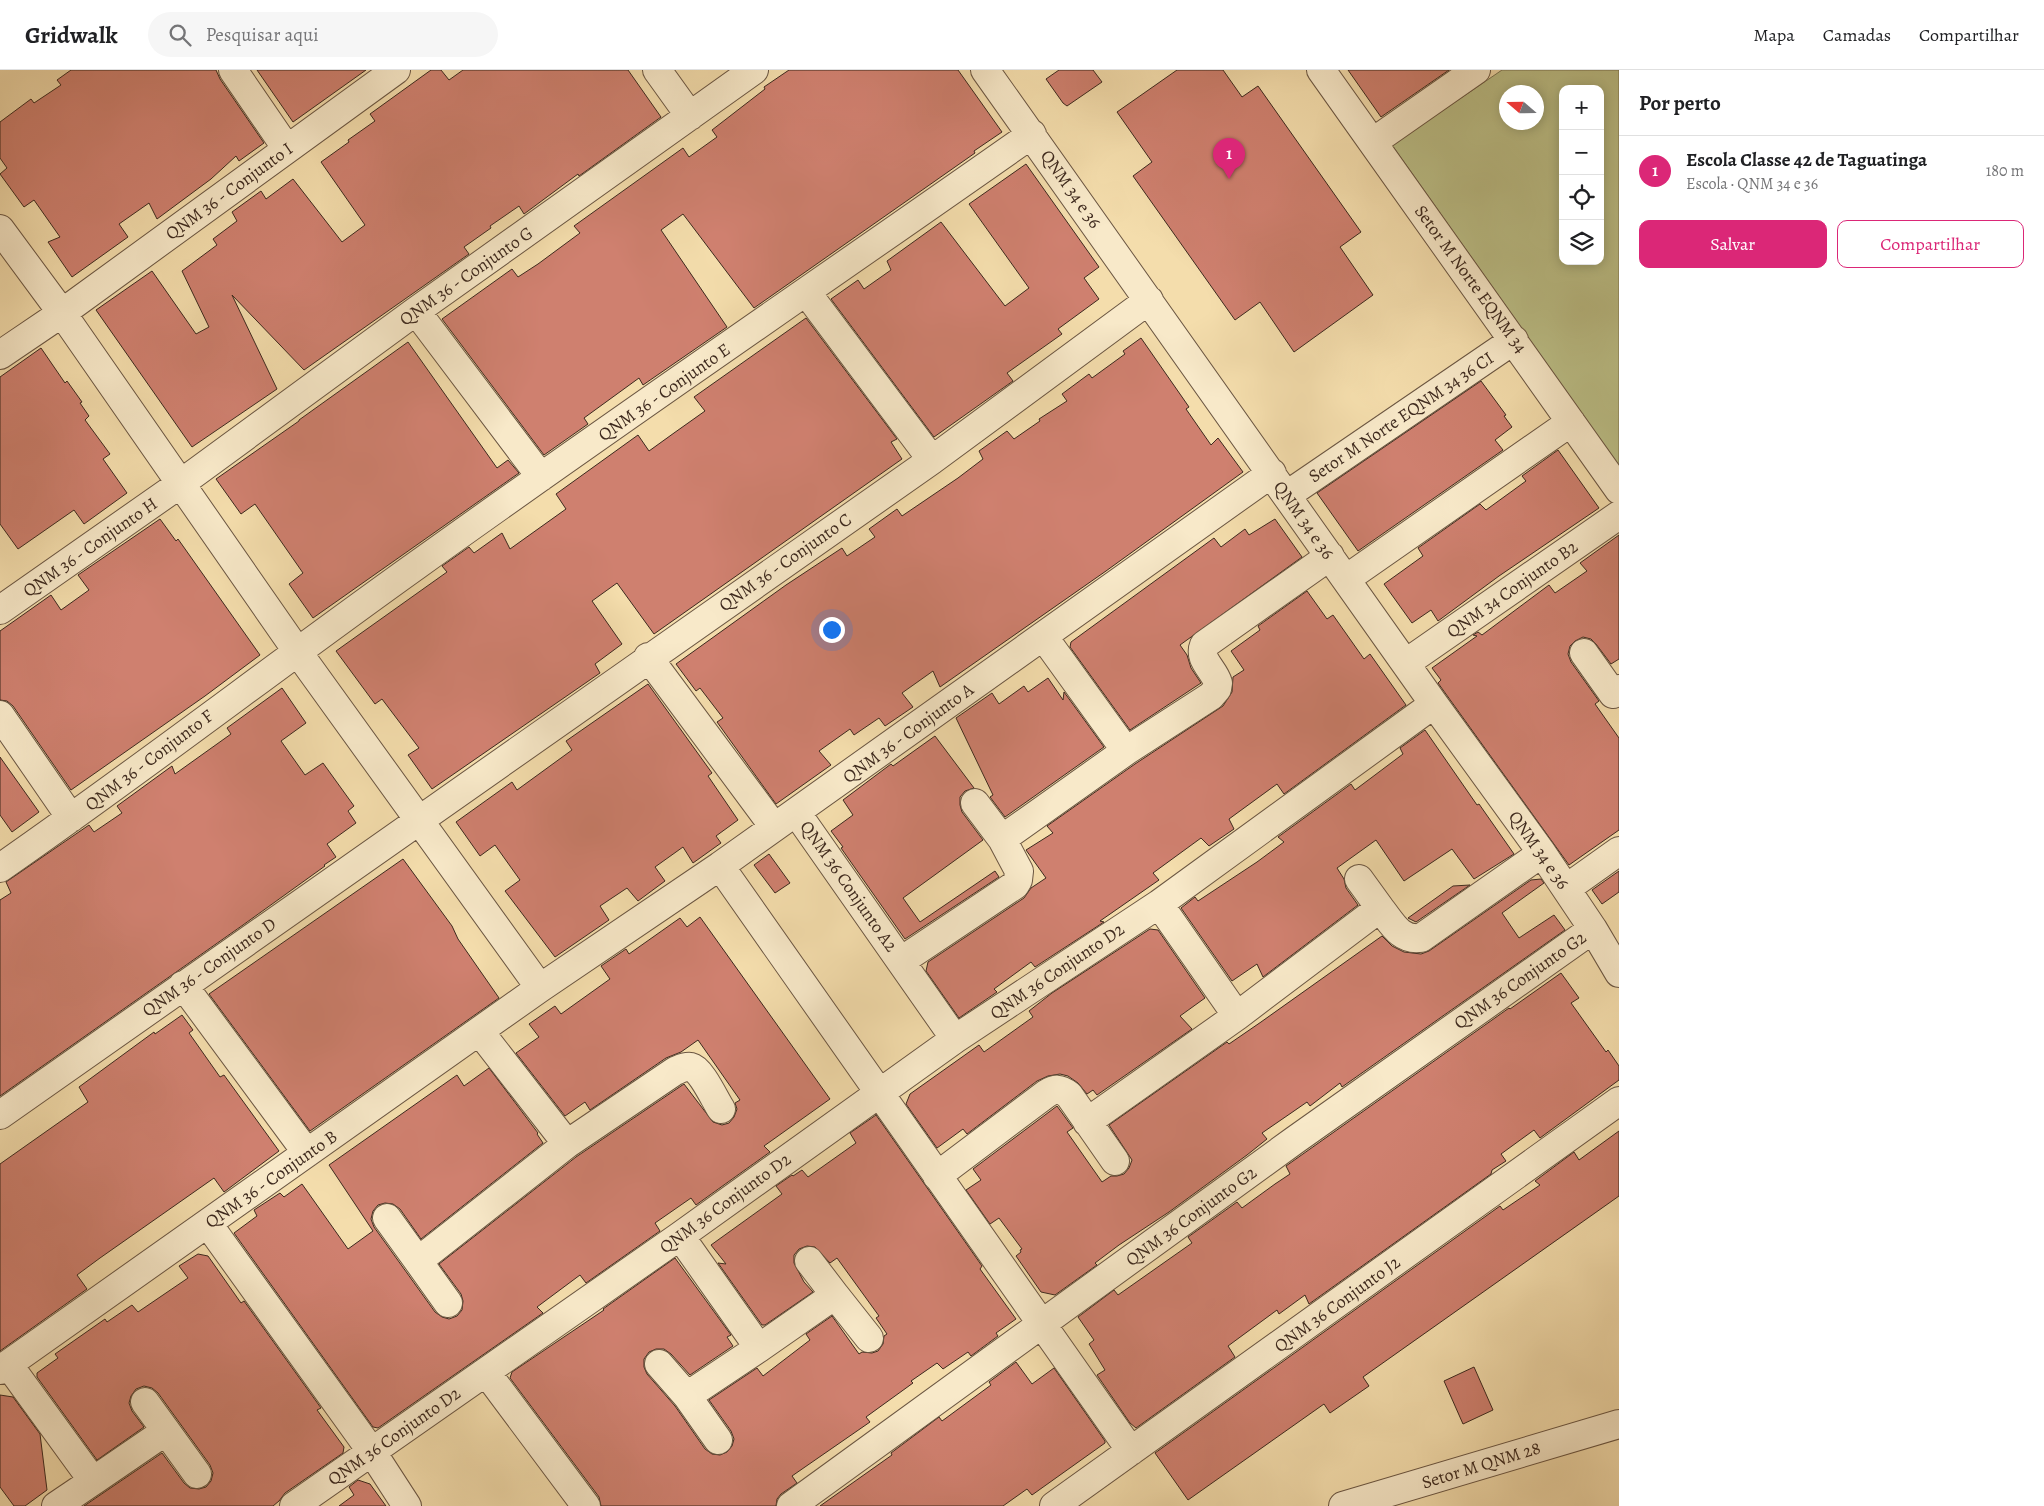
<!DOCTYPE html>
<html lang="pt">
<head>
<meta charset="utf-8">
<style>
  body { margin:0; font-family:Alegreya,serif; background:#f6f6f6; color:#202124 }
  .controls { position:absolute; right:15px; top:15px; display:grid; overflow:hidden; border-radius:10px; box-shadow:0 2px 12px #0003 }
  .controls button { width:45px; height:45px; display:grid; place-items:center; padding:0; border:0; border-bottom:1px solid #e0e0e0; background:#fff; color:#202124; font:25px sans-serif }
  .compass { position:absolute; left:1499px; top:15px; width:45px; height:45px; border-radius:50%; background:#fff; box-shadow:0 2px 12px #0003; rotate:290deg }
  .you { position:absolute; left:831px; top:559px; width:18px; height:18px; margin:-12px; border:4px solid #fff; border-radius:50%; background:#1a73e8; box-shadow:0 0 0 8px #1a73e833 }
  .badge { display:grid; place-items:center; width:32px; height:32px; border-radius:50%; background:#db2777; color:#fff; font-size:16px; font-weight:700 }
  .pin { position:absolute; translate:-50% -41px; filter:drop-shadow(0 1px 2px #0008) }
  .pin::after { content:''; position:absolute; top:26px; width:18px; height:15px; background:inherit; clip-path:polygon(0 0,100% 0,50% 100%) }
  .list { margin:0; padding:0; list-style:none }
  h2 { display:flex; justify-content:space-between; align-items:center; height:65px; margin:0; padding:0 20px; font-size:21px }
  h2 small { font-size:16px; font-weight:400; color:#757577 }
  .list li { display:grid; grid-template-columns:32px 1fr auto; gap:15px; align-items:center; box-sizing:border-box; height:70px; padding:0 20px; border-top:1px solid #e0e0e0 }
  .list b { display:block; font-size:19px; white-space:nowrap }
  .list p { margin:0; font-size:16px; white-space:nowrap; color:#757577 }
  .list em { font-size:16px; font-style:normal; color:#757577 }
  .actions { display:flex; gap:10px; padding:15px 20px }
  .actions a { flex:1; padding:11px 0; border:1px solid #db2777; border-radius:10px; text-align:center; font-size:18px; color:#db2777 }
  .actions .main { background:#db2777; color:#fff }
  .icon { flex:none; width:28px; height:28px; fill:none; stroke:currentColor; stroke-width:2; stroke-linecap:round; stroke-linejoin:round }
  .map { position:relative; flex:none; width:1619px; height:1436px; overflow:hidden }
  header { display:flex; align-items:center; gap:30px; box-sizing:border-box; height:70px; padding:0 25px; background:#fff; border-bottom:1px solid #e0e0e0 }
  header strong { font-size:24px }
  nav { display:flex; gap:28px; margin-inline-start:auto; font-size:18px }
  .search { width:350px; height:45px; background:#f6f6f6; display:flex; align-items:center; gap:12px; box-sizing:border-box; padding:0 18px; border-radius:28px; color:#757577; font-size:19px }
  main { display:flex }
  aside { flex:1; background:#fff }
  .map>svg:first-child { display:block }
</style>
</head>
<body>
<header>
<strong>Gridwalk</strong>
<div class="search"><svg class="icon" aria-label="search" viewBox="0 0 24 24"><circle cx="10" cy="10" r="6"/><path d="M15 15l6 6"/></svg>Pesquisar aqui</div>
<nav><a>Mapa</a><a>Camadas</a><a>Compartilhar</a></nav>
</header>
<main>
<div class="map">
<svg width="1619" height="1436" viewBox="0 0 1619 1436">
  <rect width="100%" height="100%" fill="#f4ddac"/>
  <filter id="stains"><feTurbulence type="fractalNoise" baseFrequency=".004" numOctaves="4"/><feColorMatrix values="0 0 0 0 .2 0 0 0 0 .09 0 0 0 0 .02 0 0 0 .5 -.17"/></filter>
  <radialGradient id="worn" r=".72"><stop offset=".6" stop-color="#630" stop-opacity="0"/><stop offset="1" stop-color="#630" stop-opacity=".3"/></radialGradient>
  <!-- green -->
  <path fill="#bcc088" stroke="#7c7453" fill-rule="evenodd" d="M 1502,0 L 1619,0 L 1619,396 L 1392,75 ZM 1563,19 L 1600,19 L 1600,191 L 1563,191 ZM 1506,22 L 1536,22 L 1536,52 L 1506,52 Z"/>
  <!-- building -->
  <path fill="#cf806f" stroke="#3d291e" d="M 71,0 L 216,0 L 220,9 L 264,73 L 239,91 L 236,86 L 211,109 L 157,149 L 149,133 L 119,154 L 128,167 L 72,207 L 48,172 L 60,167 L 34,130 L 24,137 L 0,104 L 7,98 L 0,88 L 0,52 L 31,29 L 34,33 L 61,15 L 57,10 Z
    M 257,0 L 366,0 L 293,52 Z
    M 431,0 L 441,0 L 449,10 L 463,0 L 628,0 L 661,47 L 579,106 L 578,104 L 524,144 L 519,136 L 490,156 L 491,158 L 464,177 L 469,184 L 304,300 L 232,225 L 277,319 L 192,377 L 96,240 L 152,201 L 196,264 L 209,257 L 182,201 L 217,175 L 213,169 L 237,151 L 232,142 L 261,121 L 266,129 L 293,109 L 342,172 L 365,155 L 321,92 L 349,72 L 348,70 L 375,51 L 370,44 Z
    M 789,0 L 958,0 L 1002,62 L 974,81 L 975,83 L 754,238 L 683,144 L 661,160 L 727,257 L 643,315 L 639,308 L 584,348 L 588,354 L 544,385 L 442,249 L 512,199 L 518,207 L 538,194 L 580,163 L 574,156 L 683,78 L 689,87 L 717,67 L 712,60 L 765,19 L 764,17 Z
    M 1059,0 L 1093,0 L 1102,12 L 1067,36 L 1063,33 L 1046,9 Z
    M 1177,0 L 1223,0 L 1242,27 L 1258,16 L 1361,162 L 1340,177 L 1373,225 L 1294,282 L 1260,232 L 1235,250 L 1133,106 L 1152,92 L 1117,42 Z
    M 1348,0 L 1449,0 L 1381,47 Z
    M 1026,94 L 1099,197 L 1084,208 L 1099,229 L 1058,259 L 1062,264 L 1007,303 L 1013,311 L 934,367 L 831,229 L 858,210 L 864,219 L 891,200 L 887,191 L 941,152 L 1005,236 L 1029,218 L 969,134 Z
    M 806,248 L 897,369 L 891,372 L 902,389 L 654,564 L 617,513 L 592,531 L 622,574 L 595,594 L 600,603 L 432,719 L 408,685 L 419,678 L 382,629 L 375,634 L 336,581 L 447,502 L 442,496 L 469,477 L 474,483 L 502,463 L 510,479 L 566,439 L 556,424 L 638,365 L 649,381 L 674,363 L 705,341 L 694,327 Z
    M 1141,268 L 1189,337 L 1186,339 L 1211,375 L 1218,368 L 1243,402 L 1106,501 L 940,617 L 933,601 L 902,623 L 913,637 L 885,656 L 879,648 L 854,665 L 850,659 L 819,681 L 831,695 L 776,734 L 717,652 L 723,648 L 700,618 L 696,621 L 676,594 L 786,515 L 842,478 L 847,486 L 875,467 L 869,459 L 897,439 L 902,446 L 958,408 L 983,389 L 979,381 L 1007,361 L 1014,369 L 1040,351 L 1039,349 L 1067,331 L 1062,324 L 1089,304 L 1092,308 L 1125,284 L 1123,281 Z
    M 408,272 L 497,398 L 508,390 L 519,403 L 313,548 L 289,514 L 303,503 L 255,434 L 241,444 L 216,409 L 299,351 L 299,350 Z
    M 41,278 L 65,313 L 67,311 L 82,332 L 80,333 L 89,346 L 85,350 L 110,384 L 103,389 L 127,423 L 84,454 L 74,440 L 18,479 L 0,454 L 0,307 Z
    M 1481,311 L 1506,345 L 1504,346 L 1512,357 L 1495,370 L 1503,380 L 1358,481 L 1317,423 Z
    M 1558,380 L 1599,438 L 1499,506 L 1438,551 L 1431,540 L 1412,553 L 1384,514 L 1423,486 L 1418,478 L 1480,434 L 1486,440 L 1526,411 L 1522,406 Z
    M 160,449 L 176,471 L 178,469 L 260,585 L 205,626 L 71,720 L 13,636 L 7,631 L 0,630 L 0,561 L 51,525 L 61,540 L 89,520 L 78,505 Z
    M 1275,449 L 1302,487 L 1180,575 L 1187,585 L 1191,598 L 1201,613 L 1130,660 L 1070,577 L 1071,572 L 1214,468 L 1221,477 L 1245,459 L 1249,465 Z
    M 1619,465 L 1619,589 L 1611,594 L 1596,574 L 1591,569 L 1583,567 L 1575,571 L 1570,576 L 1568,584 L 1571,592 L 1599,631 L 1595,634 L 1619,668 L 1619,760 L 1569,795 L 1438,613 L 1441,610 L 1432,598 L 1477,566 L 1473,565 L 1478,562 L 1482,565 L 1549,515 L 1555,523 L 1587,501 L 1580,493 Z
    M 1307,521 L 1327,549 L 1333,545 L 1364,589 L 1370,584 L 1406,635 L 1284,724 L 1277,714 L 1229,749 L 1234,759 L 1209,776 L 1201,768 L 1153,803 L 1159,810 L 1100,851 L 1104,852 L 1035,897 L 1031,892 L 994,919 L 997,922 L 959,948 L 926,901 L 928,892 L 1024,828 L 1031,818 L 1046,808 L 1026,780 L 1053,763 L 1047,756 L 1135,694 L 1223,636 L 1232,622 L 1233,607 L 1244,600 L 1231,581 L 1260,560 L 1258,556 Z
    M 1048,608 L 1063,630 L 1064,622 L 1104,677 L 1005,747 L 990,727 L 993,725 L 956,648 L 992,623 L 999,634 L 1024,616 L 1028,622 Z
    M 648,614 L 712,703 L 708,706 L 738,750 L 716,766 L 721,773 L 693,793 L 683,777 L 655,797 L 665,811 L 638,831 L 627,818 L 600,836 L 609,850 L 555,887 L 505,821 L 520,810 L 495,775 L 480,786 L 456,752 L 512,712 L 517,720 L 572,680 L 566,671 Z
    M 282,618 L 306,653 L 281,671 L 305,705 L 323,693 L 354,736 L 348,741 L 356,753 L 327,774 L 336,787 L 324,795 L 325,796 L 243,855 L 0,1026 L 0,830 L 11,823 L 6,812 L 89,755 L 94,762 L 122,743 L 117,736 L 172,696 L 175,704 L 231,664 L 227,658 Z
    M 1425,660 L 1477,735 L 1479,734 L 1514,784 L 1474,809 L 1452,779 L 1404,811 L 1376,770 L 1337,798 L 1344,809 L 1346,818 L 1358,835 L 1263,907 L 1257,894 L 1232,911 L 1181,838 L 1195,827 L 1198,831 L 1257,792 L 1284,772 L 1278,767 L 1351,714 L 1355,720 L 1403,684 L 1400,678 Z
    M 935,666 L 974,718 L 965,721 L 960,727 L 960,735 L 962,742 L 983,770 L 903,828 L 920,852 L 995,801 L 999,807 L 905,869 L 841,778 L 843,777 L 831,761 L 853,745 L 843,730 L 891,694 L 893,696 Z
    M 0,687 L 39,742 L 12,762 L 0,745 Z
    M 769,784 L 790,813 L 775,823 L 754,795 Z
    M 403,789 L 452,856 L 458,869 L 499,928 L 310,1061 L 209,924 Z
    M 1619,801 L 1619,822 L 1602,834 L 1592,820 Z
    M 1541,809 L 1544,813 L 1502,843 L 1519,868 L 1554,845 L 1565,860 L 1342,1017 L 1340,1013 L 1310,1036 L 1307,1032 L 1294,1041 L 1262,1063 L 1267,1069 L 1247,1085 L 1169,1142 L 1119,1175 L 1095,1193 L 1097,1195 L 1055,1225 L 1041,1222 L 1016,1186 L 1021,1182 L 1020,1180 L 1022,1179 L 999,1148 L 990,1154 L 966,1120 L 981,1110 L 973,1099 L 1057,1036 L 1073,1058 L 1067,1062 L 1102,1112 L 1111,1106 L 1117,1106 L 1124,1104 L 1129,1098 L 1132,1090 L 1109,1055 L 1227,972 L 1229,974 L 1261,952 L 1382,866 L 1392,876 L 1404,882 L 1421,884 L 1429,881 L 1531,810 Z
    M 1470,815 L 1416,852 L 1408,848 L 1453,816 Z
    M 700,847 L 830,1029 L 764,1076 L 770,1082 L 696,1135 L 691,1128 L 655,1153 L 660,1161 L 586,1213 L 580,1205 L 537,1237 L 543,1243 L 378,1358 L 373,1357 L 234,1163 L 257,1146 L 254,1140 L 280,1123 L 284,1127 L 302,1114 L 348,1179 L 373,1161 L 329,1095 L 457,1005 L 464,1016 L 489,998 L 538,1063 L 537,1064 L 543,1073 L 421,1169 L 400,1139 L 393,1134 L 385,1133 L 378,1135 L 373,1141 L 371,1149 L 374,1157 L 435,1242 L 442,1247 L 449,1249 L 457,1246 L 462,1240 L 463,1231 L 461,1224 L 439,1194 L 576,1087 L 684,1014 L 713,1052 L 722,1055 L 729,1053 L 734,1047 L 737,1039 L 735,1033 L 740,1030 L 698,970 L 681,982 L 666,988 L 590,1040 L 585,1032 L 565,1046 L 516,983 L 539,967 L 529,954 L 555,936 L 561,944 L 610,909 L 601,896 L 626,879 L 629,884 L 680,848 L 687,857 Z
    M 1150,859 L 1158,860 L 1205,928 L 1180,946 L 1192,959 L 1097,1025 L 1093,1020 L 1087,1024 L 1078,1013 L 1068,1006 L 1060,1004 L 1048,1006 L 1037,1011 L 967,1064 L 963,1059 L 937,1078 L 906,1034 L 910,1024 L 979,975 L 984,982 L 1033,947 L 1029,941 L 1052,923 Z
    M 1561,903 L 1579,928 L 1571,933 L 1606,982 L 1608,980 L 1619,996 L 1619,1010 L 1540,1068 L 1534,1060 L 1501,1084 L 1506,1091 L 1492,1100 L 1491,1104 L 1309,1234 L 1305,1225 L 1279,1244 L 1277,1240 L 1228,1276 L 1235,1287 L 1136,1358 L 1130,1353 L 1097,1305 L 1105,1300 L 1089,1274 L 1094,1270 L 1078,1247 L 1114,1220 L 1118,1225 L 1192,1173 L 1188,1167 L 1237,1132 L 1242,1138 L 1275,1114 L 1290,1104 L 1286,1096 L 1509,938 L 1510,939 Z
    M 182,945 L 193,960 L 189,963 L 220,1007 L 224,1005 L 279,1081 L 224,1122 L 214,1108 L 100,1188 L 77,1205 L 87,1219 L 0,1281 L 0,1094 L 88,1032 L 79,1017 L 154,962 L 155,964 Z
    M 876,1045 L 982,1196 L 980,1199 L 1016,1249 L 996,1263 L 998,1266 L 971,1286 L 968,1282 L 943,1299 L 937,1293 L 911,1311 L 913,1313 L 866,1347 L 870,1352 L 792,1406 L 797,1413 L 781,1424 L 777,1429 L 776,1436 L 601,1436 L 599,1427 L 510,1308 L 512,1302 L 604,1240 L 603,1239 L 675,1188 L 731,1265 L 727,1267 L 733,1276 L 690,1305 L 671,1284 L 664,1279 L 656,1279 L 649,1282 L 644,1289 L 644,1297 L 647,1304 L 675,1336 L 705,1379 L 712,1384 L 720,1385 L 727,1382 L 732,1376 L 734,1369 L 731,1361 L 709,1330 L 757,1298 L 763,1306 L 810,1270 L 806,1264 L 832,1246 L 859,1284 L 862,1282 L 872,1283 L 878,1281 L 883,1274 L 884,1266 L 887,1264 L 876,1248 L 879,1246 L 837,1188 L 830,1193 L 815,1177 L 807,1176 L 799,1179 L 794,1185 L 794,1193 L 804,1212 L 813,1222 L 765,1255 L 762,1255 L 718,1193 L 726,1194 L 711,1175 L 782,1124 L 776,1116 L 792,1105 L 793,1106 L 802,1100 L 808,1107 L 856,1073 L 850,1063 Z
    M 1619,1061 L 1619,1126 L 1363,1307 L 1369,1316 L 1330,1343 L 1324,1334 L 1188,1430 L 1155,1383 L 1500,1136 L 1503,1140 L 1540,1115 L 1535,1111 L 1574,1082 L 1579,1090 Z
    M 198,1184 L 208,1186 L 241,1233 L 244,1231 L 321,1338 L 317,1340 L 344,1377 L 343,1383 L 285,1423 L 279,1431 L 273,1436 L 84,1436 L 162,1383 L 184,1413 L 190,1418 L 199,1419 L 206,1417 L 211,1411 L 213,1403 L 210,1395 L 158,1323 L 152,1318 L 144,1316 L 136,1319 L 131,1326 L 129,1333 L 132,1341 L 144,1357 L 97,1390 L 37,1307 L 37,1303 L 58,1288 L 55,1284 L 105,1249 L 107,1252 L 132,1235 L 138,1242 L 188,1208 L 179,1196 Z
    M 1016,1292 L 1032,1314 L 1054,1298 L 1105,1371 L 1105,1373 L 1032,1425 L 1027,1419 L 1003,1436 L 820,1436 L 892,1385 L 891,1383 L 939,1347 L 942,1351 L 991,1315 L 989,1312 Z
    M 1474,1297 L 1493,1340 L 1463,1354 L 1444,1311 Z
    M 0,1325 L 13,1327 L 40,1364 L 47,1420 L 25,1436 L 14,1436 L 0,1417 Z
    M 358,1410 L 370,1414 L 386,1436 L 339,1436 L 354,1425 L 349,1417 Z"/>
  <g fill="none" stroke-linecap="round" stroke-linejoin="round">
    <!-- minor casing -->
    <g stroke="#6b5642" stroke-width="30">
      <path id="minor" d="M 233,0 L 287,79
        M 657,0 L 690,46
        M 985,0 L 1434,634 L 1542,783 L 1593,859 L 1619,903
        M 1321,0 L 1619,420
        M 1373,72 L 1476,0
        M 0,159 L 62,243 L 297,581 L 540,918
        M 807,223 L 932,390
        M 416,241 L 541,407
        M 0,285 L 62,243 L 396,0
        M 1287,425 L 1514,270
        M 1346,509 L 1571,352
        M 0,540 L 180,414 L 416,241 L 754,0
        M 1043,566 L 1126,681
        M 1584,583 L 1613,624 L 1619,619
        M 648,587 L 774,757
        M 1406,593 L 1619,445
        M 0,645 L 71,748
        M 796,742 L 955,969
        M 1002,769 L 1126,681 L 1211,626 L 1217,619 L 1218,613 C 1214,599 1198,590 1204,575 L 1330,486
        M 720,796 L 1131,1381
        M 0,798 C 141,700 277,595 417,495 C 620,349 827,208 1032,64
        M 1359,809 L 1380,838
        M 1567,818 L 1619,781
        M 1159,834 L 1237,946
        M 901,891 L 1015,815 L 1018,810 L 1019,801 L 1002,769 L 975,733
        M 183,915 L 307,1083
        M 480,962 L 567,1074 L 675,1001 C 680,999 685,996 691,997 C 701,999 715,1030 721,1039
        M 0,1045 L 932,390 L 1149,230
        M 1087,1052 L 1237,946 L 1380,838 C 1392,853 1400,871 1421,868 L 1542,783
        M 937,1106 L 1046,1024 C 1055,1018 1060,1018 1069,1025 L 1115,1091
        M 387,1148 L 418,1191 L 567,1074
        M 208,1154 L 372,1382 L 407,1436
        M 680,1166 L 759,1278 L 835,1225 L 869,1268
        M 418,1191 L 448,1233
        M 809,1191 L 835,1225
        M 8,1294 L 93,1411 L 166,1361 L 197,1404
        M 659,1294 L 687,1326 L 759,1278
        M 0,1300 L 540,918 L 720,796 L 1272,403
        M 486,1302 L 586,1436
        M 687,1326 L 718,1370
        M 145,1332 L 166,1361
        M 56,1436 L 93,1411
        M 294,1436 L 680,1166 L 955,969 L 1159,834 L 1434,634
        M 791,1436 L 1295,1070 L 1593,859
        M 1054,1436 L 1619,1031
        M 1343,1436 L 1619,1354"/>
    </g>
    <!-- minor -->
    <use href="#minor" stroke="#f8e9c9" stroke-width="28"/>
  </g>
  <g text-anchor="middle" stroke-width="4" stroke-linejoin="round" paint-order="stroke">
    <!-- street labels -->
    <g font-size="18" fill="#3d291e" stroke="#f8e9c9">
      <text transform="translate(1071 119) rotate(55)" y="6">QNM 34 e 36</text>
      <text transform="translate(229 121) rotate(-36)" y="6">QNM 36 - Conjunto I</text>
      <text transform="translate(466 206) rotate(-35)" y="6">QNM 36 - Conjunto G</text>
      <text transform="translate(1471 209) rotate(54)" y="6">Setor M Norte EQNM 34</text>
      <text transform="translate(664 322) rotate(-35)" y="6">QNM 36 - Conjunto E</text>
      <text transform="translate(1401 347) rotate(-34)" y="6">Setor M Norte EQNM 34 36 CI</text>
      <text transform="translate(1304 450) rotate(55)" y="6">QNM 34 e 36</text>
      <text transform="translate(90 477) rotate(-35)" y="6">QNM 36 - Conjunto H</text>
      <text transform="translate(785 492) rotate(-35)" y="6">QNM 36 - Conjunto C</text>
      <text transform="translate(1512 519) rotate(-35)" y="6">QNM 34 Conjunto B2</text>
      <text transform="translate(908 663) rotate(-36)" y="6">QNM 36 - Conjunto A</text>
      <text transform="translate(149 690) rotate(-37)" y="6">QNM 36 - Conjunto F</text>
      <text transform="translate(1539 780) rotate(55)" y="6">QNM 34 e 36</text>
      <text transform="translate(849 816) rotate(55)" y="6">QNM 36 Conjunto A2</text>
      <text transform="translate(209 897) rotate(-35)" y="6">QNM 36 - Conjunto D</text>
      <text transform="translate(1057 901) rotate(-34)" y="6">QNM 36 Conjunto D2</text>
      <text transform="translate(1520 910) rotate(-35)" y="6">QNM 36 Conjunto G2</text>
      <text transform="translate(271 1109) rotate(-35)" y="6">QNM 36 - Conjunto B</text>
      <text transform="translate(725 1133) rotate(-36)" y="6">QNM 36 Conjunto D2</text>
      <text transform="translate(1191 1146) rotate(-36)" y="6">QNM 36 Conjunto G2</text>
      <text transform="translate(1337 1234) rotate(-36)" y="6">QNM 36 Conjunto J2</text>
      <text transform="translate(394 1366) rotate(-35)" y="6">QNM 36 Conjunto D2</text>
      <text transform="translate(1481 1395) rotate(-17)" y="6">Setor M QNM 28</text>
    </g>
  </g>
  <rect width="100%" height="100%" filter="url(#stains)"/>
  <rect width="100%" height="100%" fill="url(#worn)"/>
</svg>
<div class="controls">
<button>+</button>
<button>−</button>
<button><svg class="icon" aria-label="locate" viewBox="0 0 24 24"><circle cx="12" cy="12" r="6"/><path d="M12 2v4M12 18v4M2 12h4M18 12h4"/></svg></button>
<button><svg class="icon" aria-label="layers" viewBox="0 0 24 24"><path d="M12 4l9 5-9 5-9-5zM3 14l9 5 9-5"/></svg></button>
</div>
<svg class="compass" viewBox="-18 -18 36 36"><path d="M0-13l5 13h-10z" fill="#e53935"/><path d="M0 13l5-13h-10z" fill="#757577"/></svg>
<div class="you"></div>
<div class="pin badge" style="left:1229px;top:109px">1</div>
</div>
<aside>
<h2>Por perto<small></small></h2>
<ul class="list">
<li><span class="badge">1</span><div><b>Escola Classe 42 de Taguatinga</b><p>Escola · QNM 34 e 36</p></div><em>180 m</em></li>
</ul>
<div class="actions"><a class="main">Salvar</a><a>Compartilhar</a></div>
</aside>
</main>
</body>
</html>
